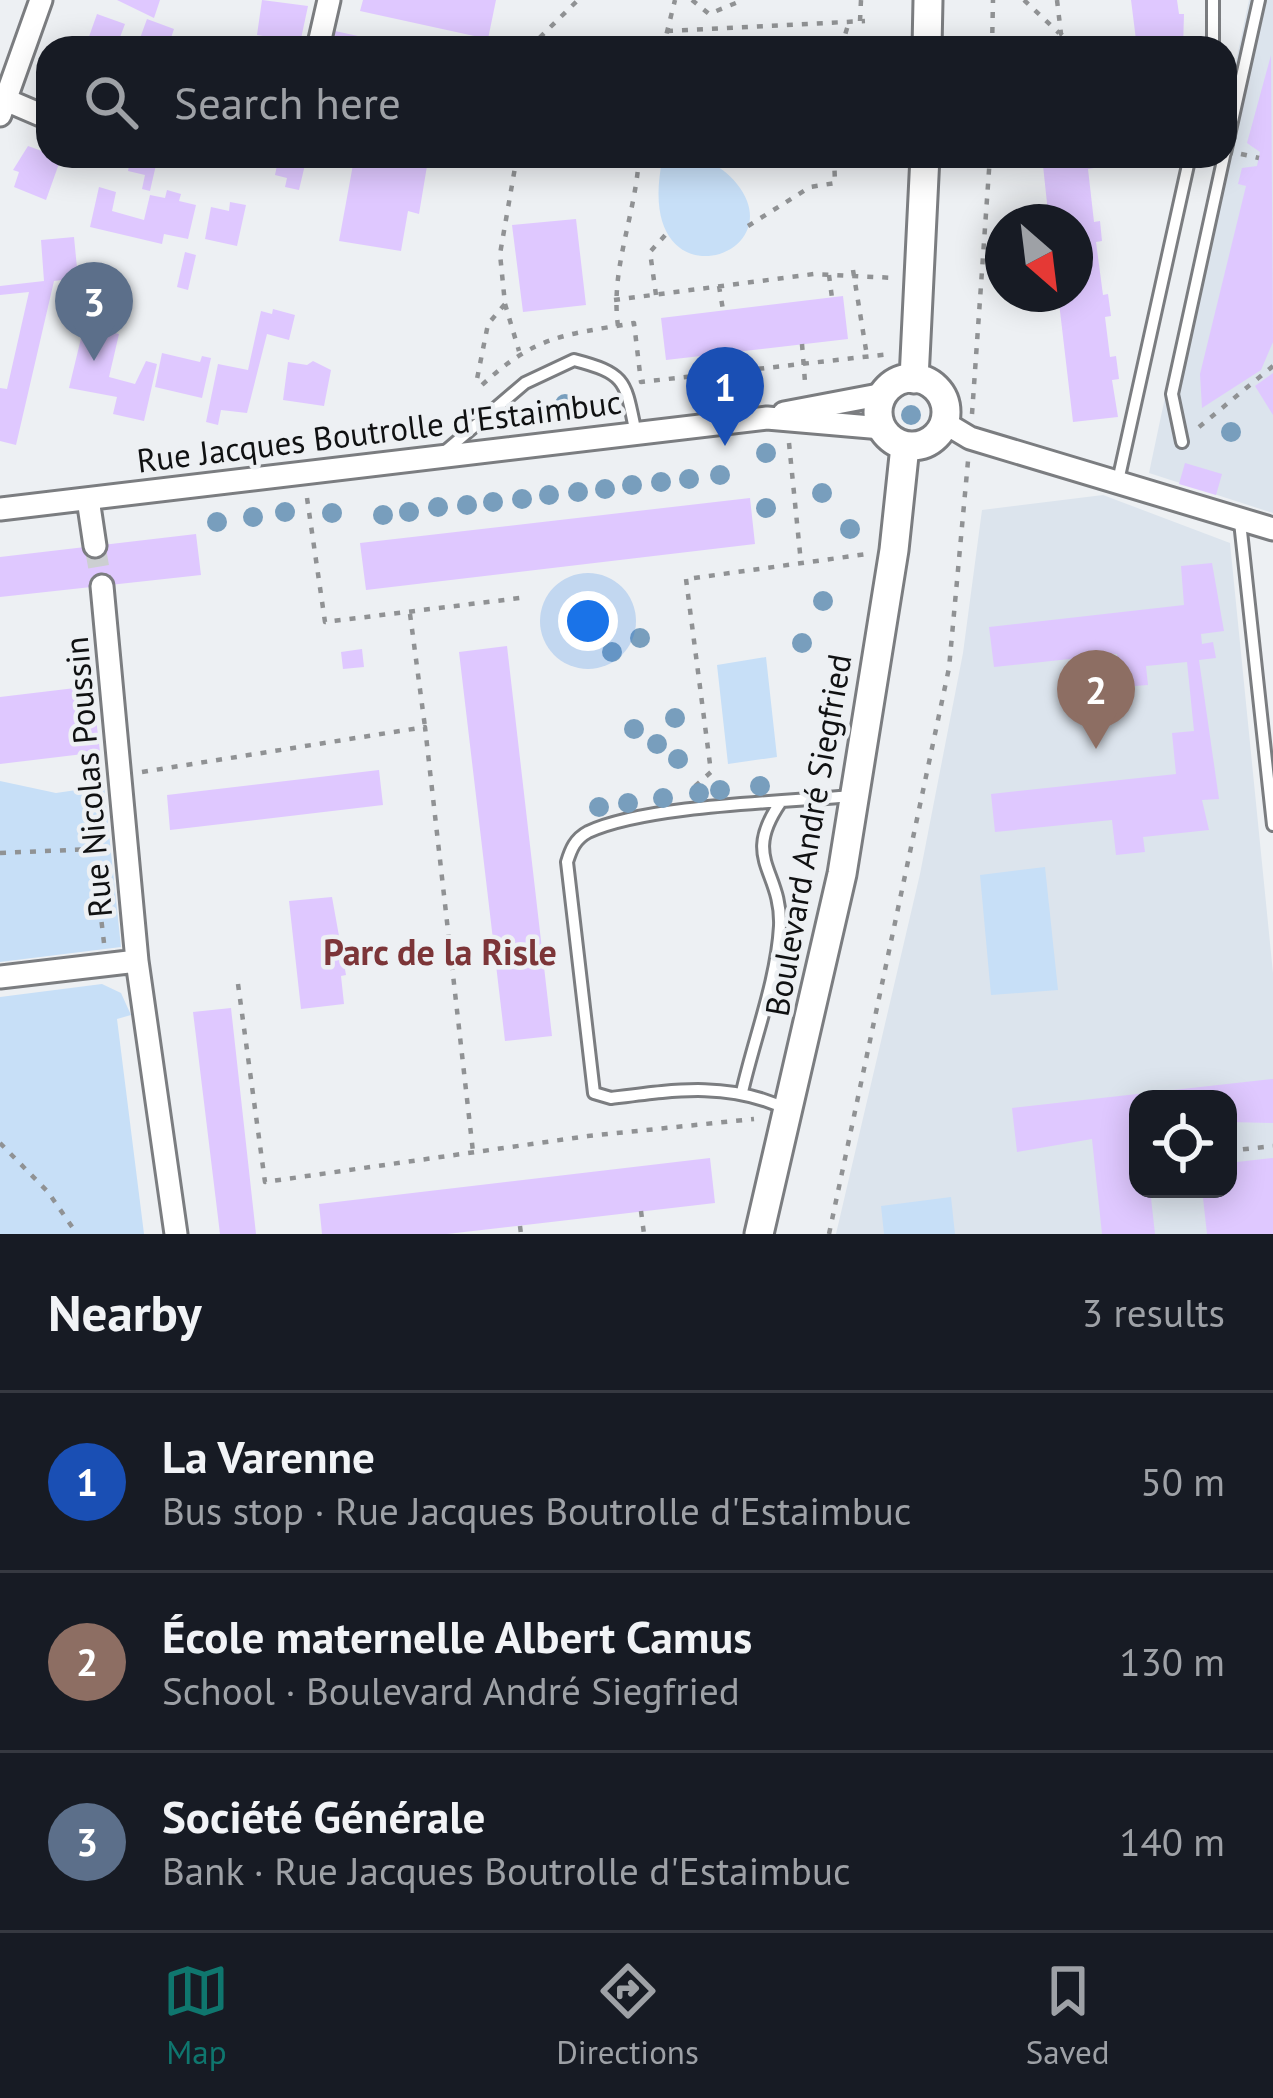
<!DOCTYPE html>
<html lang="en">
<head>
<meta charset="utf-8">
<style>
  body { margin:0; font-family:"PT Sans",sans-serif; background:#242831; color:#f1f3f6 }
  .controls { position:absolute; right:36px; bottom:36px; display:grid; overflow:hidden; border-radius:24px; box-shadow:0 6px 30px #0003 }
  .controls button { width:108px; height:108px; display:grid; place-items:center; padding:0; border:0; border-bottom:3px solid #363941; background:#171b24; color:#f1f3f6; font:60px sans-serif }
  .compass { position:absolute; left:985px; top:204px; width:108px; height:108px; border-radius:50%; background:#171b24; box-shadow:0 6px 30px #0003; rotate:152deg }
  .you { position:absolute; left:588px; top:621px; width:42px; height:42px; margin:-30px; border:9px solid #fff; border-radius:50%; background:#1a73e8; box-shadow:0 0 0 18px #1a73e833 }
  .badge { display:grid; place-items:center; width:78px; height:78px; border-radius:50%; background:#0f766e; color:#fff; font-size:39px; font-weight:700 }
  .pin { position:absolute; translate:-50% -99px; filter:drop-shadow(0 3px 6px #0008) }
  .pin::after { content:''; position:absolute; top:63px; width:42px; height:36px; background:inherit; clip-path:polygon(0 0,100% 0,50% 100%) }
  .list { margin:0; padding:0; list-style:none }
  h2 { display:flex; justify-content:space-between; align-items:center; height:156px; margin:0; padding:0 48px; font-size:51px }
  h2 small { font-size:39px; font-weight:400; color:#9ea1a6 }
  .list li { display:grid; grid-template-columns:78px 1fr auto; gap:36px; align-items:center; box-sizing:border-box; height:180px; padding:0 48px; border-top:3px solid #363941 }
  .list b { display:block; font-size:45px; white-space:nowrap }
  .list p { margin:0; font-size:39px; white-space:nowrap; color:#9ea1a6 }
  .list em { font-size:39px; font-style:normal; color:#9ea1a6 }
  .icon { flex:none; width:66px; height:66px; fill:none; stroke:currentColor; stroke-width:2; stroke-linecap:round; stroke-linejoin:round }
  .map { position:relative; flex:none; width:1273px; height:1234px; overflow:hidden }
  .search { position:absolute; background:#171b24; box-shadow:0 6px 30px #0003; left:36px; right:36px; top:36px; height:132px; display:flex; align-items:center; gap:30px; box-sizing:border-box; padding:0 42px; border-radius:36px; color:#9ea1a6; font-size:45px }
  .sheet { height:696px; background:#171b24 }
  nav { display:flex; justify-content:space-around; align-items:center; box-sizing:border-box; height:168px; border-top:3px solid #363941; background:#171b24; font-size:33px; color:#9ea1a6 }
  nav a { display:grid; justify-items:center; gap:6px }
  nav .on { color:#0f766e }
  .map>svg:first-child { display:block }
</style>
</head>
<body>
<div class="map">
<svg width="1273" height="1234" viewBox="0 0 1273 1234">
  <rect width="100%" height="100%" fill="#edf0f3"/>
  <!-- built -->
  <path fill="#dce4ed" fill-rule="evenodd" d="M 1249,0 L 1273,0 L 1273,513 L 1149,473 L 1216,156 L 1225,156 L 1225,113 Z
    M 1103,495 L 1230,543 L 1273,973 L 1273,1234 L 836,1234 L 920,874 L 963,653 L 982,510 ZM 1138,1099 L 1228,1099 L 1228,1189 L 1138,1189 Z"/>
  <!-- green -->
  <path fill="#c7dff7" d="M 670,156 C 696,156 720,162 737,184 C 796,258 633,309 662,161 Z
    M 766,657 L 777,757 L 728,764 L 717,665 Z
    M 0,781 L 56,793 L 104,786 L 121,947 L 0,962 Z
    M 1045,867 L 1058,990 L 991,995 L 980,875 Z
    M 102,984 L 121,993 L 131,1015 L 117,1019 L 144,1234 L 0,1234 L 0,997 Z
    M 951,1197 L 955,1234 L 884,1234 L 881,1206 Z"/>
  <!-- building -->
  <path fill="#dfc8ff" d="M 117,0 L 160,0 L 154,18 Z
    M 262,0 L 308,6 L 299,48 L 266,48 L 269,37 L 257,35 Z
    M 363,0 L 496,0 L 488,39 L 360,11 Z
    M 1131,0 L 1177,0 L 1179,14 L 1184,14 L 1183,48 L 1137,48 Z
    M 97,14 L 125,24 L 116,48 L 85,48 Z
    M 147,19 L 174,29 L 170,41 L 162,38 L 157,48 L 139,41 Z
    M 335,31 L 404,46 L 404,48 L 331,48 Z
    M 617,38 L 619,48 L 552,48 L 552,45 Z
    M 1271,55 L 1273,342 L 1261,370 L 1202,408 L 1200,374 L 1246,186 L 1238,184 L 1242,168 L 1257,166 L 1260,152 L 1247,143 Z
    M 28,146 L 61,158 L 46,200 L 14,187 L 19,172 L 13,170 Z
    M 131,156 L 158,156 L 150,191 L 142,189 L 145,175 L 128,171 Z
    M 279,156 L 307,156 L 299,190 L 285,187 L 287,178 L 275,175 Z
    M 371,156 L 428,160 L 419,214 L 408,211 L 401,251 L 339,241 L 354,159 L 370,162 Z
    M 1042,156 L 1092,156 L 1094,168 L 1088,169 L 1094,222 L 1100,221 L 1102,241 L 1096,242 L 1103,295 L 1108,294 L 1111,316 L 1105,317 L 1110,357 L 1116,356 L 1119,379 L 1112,380 L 1118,417 L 1073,422 L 1058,294 L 1075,294 L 1075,222 L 1049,222 Z
    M 99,187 L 116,192 L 112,211 L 144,220 L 150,195 L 165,198 L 167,190 L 181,194 L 179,201 L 196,205 L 188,239 L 164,234 L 162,244 L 90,227 Z
    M 230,202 L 246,205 L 237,246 L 205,239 L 211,207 L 229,211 Z
    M 576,219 L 586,305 L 523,312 L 512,225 Z
    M 74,237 L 78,278 L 54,281 L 16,445 L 0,441 L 0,388 L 7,389 L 29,292 L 0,295 L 0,286 L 44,281 L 41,240 Z
    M 185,252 L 196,255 L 188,290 L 177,287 Z
    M 843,296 L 848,339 L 666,360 L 661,318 Z
    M 273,309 L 295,315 L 289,340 L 267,334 L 247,413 L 221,410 L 218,425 L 206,422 L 218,364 L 248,370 L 261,311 L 272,314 Z
    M 84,326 L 119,334 L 109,377 L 135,384 L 146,361 L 157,364 L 144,421 L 113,414 L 117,397 L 69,388 Z
    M 162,353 L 200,362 L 202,356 L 211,358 L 202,398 L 155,387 Z
    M 313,361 L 331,370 L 324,406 L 283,400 L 288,362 L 307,365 Z
    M 1273,373 L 1273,415 L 1255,386 Z
    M 1185,463 L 1222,474 L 1216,495 L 1179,484 Z
    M 750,498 L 755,544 L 366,590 L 360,543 Z
    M 196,534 L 201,575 L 0,597 L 0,557 Z
    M 1212,563 L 1224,631 L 1201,634 L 1202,644 L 1213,642 L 1216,658 L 1199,660 L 1219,799 L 1202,800 L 1209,830 L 1143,837 L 1145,852 L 1116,855 L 1112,820 L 995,832 L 991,794 L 1176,774 L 1172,733 L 1194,731 L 1187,662 L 1146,666 L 1148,685 L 1121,687 L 1117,654 L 994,667 L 989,627 L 1184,605 L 1181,566 Z
    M 507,646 L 552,1036 L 505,1041 L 459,652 Z
    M 362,649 L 364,667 L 343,669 L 341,652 Z
    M 92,686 L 100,752 L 0,764 L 0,697 Z
    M 379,770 L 383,805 L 170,830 L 167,795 Z
    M 332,897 L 346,975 L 341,976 L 344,1004 L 301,1009 L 289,901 Z
    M 231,1008 L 256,1234 L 220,1234 L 193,1012 Z
    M 1273,1079 L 1273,1123 L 1228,1122 L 1228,1099 L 1138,1099 L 1138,1189 L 1150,1189 L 1155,1234 L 1102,1234 L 1092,1139 L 1017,1152 L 1012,1108 Z
    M 710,1158 L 715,1203 L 447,1234 L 322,1234 L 319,1204 Z
    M 1273,1158 L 1273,1234 L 1207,1234 L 1202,1189 L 1228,1189 L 1228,1163 Z"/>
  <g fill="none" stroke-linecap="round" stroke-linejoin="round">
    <!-- minor-tunnel -->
    <path stroke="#cccfd1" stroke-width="21" stroke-dasharray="21 10" stroke-linecap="butt" d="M 95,546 L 102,586"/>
    <!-- service casing -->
    <g stroke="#7b7d80" stroke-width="16">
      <path id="service" d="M 1213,0 L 1213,48
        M 1225,153 L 1259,0
        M 1182,442 L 1172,394 L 1224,156
        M 442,454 L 525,383 L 574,360 C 628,374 625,382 636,434
        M 1118,481 L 1190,156
        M 1240,522 L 1273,825
        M 742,1092 C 754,1039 777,980 780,926 C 782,870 741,860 780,803
        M 788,1110 C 731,1081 673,1090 611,1098 L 594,1093 L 567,862 C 571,849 575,839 588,832 C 646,805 785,802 853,796"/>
    </g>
    <!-- minor casing -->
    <g stroke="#7b7d80" stroke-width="27">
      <path id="minor" d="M 318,48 L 329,0
        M 6,100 L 48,118
        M 0,115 L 41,0
        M 784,413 L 884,394
        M 945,423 L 970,438 L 1273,529
        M 88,499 L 95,546
        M 0,509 L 767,418 L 882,428
        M 102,586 L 137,961 L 176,1234
        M 0,977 L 137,961"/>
    </g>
    <!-- tertiary casing -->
    <g stroke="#7b7d80" stroke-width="33">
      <path id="tertiary" d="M 927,48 L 928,0
        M878 412a34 34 0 1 1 68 0a34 34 0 1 1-68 0Z
        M 914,379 L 925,156
        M 759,1234 L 842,874 L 894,550 L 905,446"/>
    </g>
    <!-- path -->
    <path stroke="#909294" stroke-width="4.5" stroke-dasharray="6 9" stroke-linecap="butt" d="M 692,0 L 709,14 L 743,0
      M 1024,0 L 1059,33
      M 1057,0 L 1061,34 L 1078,48
      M 860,21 L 861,0
      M 667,31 L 865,21
      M 529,48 L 578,0
      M 663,48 L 675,0
      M 841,48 L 849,22
      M 992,48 L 993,0
      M 1241,154 L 1259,158
      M 517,156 L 500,254 L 505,304 L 488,324 L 477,379 L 482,385 C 536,335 564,335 634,323 L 641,382 L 890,354
      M 656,156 L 662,161
      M 748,226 L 810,187 L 835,183 L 834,156
      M 853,270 L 867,356
      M 829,275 L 832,298
      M 719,286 L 723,310
      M 656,295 L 650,252 L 667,233
      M 614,300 L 814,274 L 895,278
      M 505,304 L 519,351
      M 618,326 C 610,268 636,215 639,156
      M 802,344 L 805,382
      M 711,355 L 715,401
      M 972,414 L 990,156
      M 1199,427 L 1273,366
      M 789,443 L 801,563
      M 307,498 L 325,622 L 528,597
      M 694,578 L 867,554
      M 686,579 L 711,772 L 693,788
      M 410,614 L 425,727
      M 142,772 L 425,727 L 473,1152
      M 86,788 L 104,943
      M 0,853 L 95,849
      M 238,984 L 265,1182 L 588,1136 L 754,1119
      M 0,1143 L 48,1192 L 77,1234
      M 1228,1151 L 1273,1146
      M 1168,1189 L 1168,1193
      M 641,1211 L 644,1234
      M 520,1226 L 521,1234
      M 829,1234 L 949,668 L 968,461"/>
    <!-- service -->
    <use href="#service" stroke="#fff" stroke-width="10"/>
    <!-- minor -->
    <use href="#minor" stroke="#fff" stroke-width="21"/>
    <!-- tertiary -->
    <use href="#tertiary" stroke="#fff" stroke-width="27"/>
  </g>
  <!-- trees -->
  <g fill="#789ebd">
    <circle cx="565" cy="404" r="10"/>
    <circle cx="911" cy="415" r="10"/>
    <circle cx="1231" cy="432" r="10"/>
    <circle cx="766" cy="453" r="10"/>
    <circle cx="720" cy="475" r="10"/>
    <circle cx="689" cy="479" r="10"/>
    <circle cx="661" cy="482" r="10"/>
    <circle cx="632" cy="485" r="10"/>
    <circle cx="605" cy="489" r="10"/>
    <circle cx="578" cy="492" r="10"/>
    <circle cx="822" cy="493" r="10"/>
    <circle cx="549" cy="495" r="10"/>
    <circle cx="522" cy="499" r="10"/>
    <circle cx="493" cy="502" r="10"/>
    <circle cx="467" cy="505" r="10"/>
    <circle cx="438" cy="507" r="10"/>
    <circle cx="766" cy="508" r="10"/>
    <circle cx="285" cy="512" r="10"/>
    <circle cx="409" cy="512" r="10"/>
    <circle cx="332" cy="513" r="10"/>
    <circle cx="383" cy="515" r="10"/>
    <circle cx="253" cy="517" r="10"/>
    <circle cx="217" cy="522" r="10"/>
    <circle cx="850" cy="529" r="10"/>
    <circle cx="823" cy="601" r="10"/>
    <circle cx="640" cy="638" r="10"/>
    <circle cx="802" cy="643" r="10"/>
    <circle cx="612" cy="652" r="10"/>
    <circle cx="675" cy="718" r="10"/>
    <circle cx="634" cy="729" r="10"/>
    <circle cx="657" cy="744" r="10"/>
    <circle cx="678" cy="759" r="10"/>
    <circle cx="760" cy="786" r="10"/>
    <circle cx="720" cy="790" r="10"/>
    <circle cx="699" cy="793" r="10"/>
    <circle cx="663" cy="798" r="10"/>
    <circle cx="628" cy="803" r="10"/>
    <circle cx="599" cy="807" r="10"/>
  </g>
  <g text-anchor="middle" stroke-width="9" stroke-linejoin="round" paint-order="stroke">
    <!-- street labels -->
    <g font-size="33" fill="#101112" stroke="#edf0f3">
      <text transform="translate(379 431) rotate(-7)" y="12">Rue Jacques Boutrolle d'Estaimbuc</text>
      <text transform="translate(88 777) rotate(-95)" y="12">Rue Nicolas Poussin</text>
      <text transform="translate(808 835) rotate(-80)" y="12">Boulevard André Siegfried</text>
    </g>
    <!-- neighbourhood labels -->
    <g font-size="36" font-weight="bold" fill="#7c3538" stroke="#edf0f3">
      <text x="440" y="965">Parc de la Risle</text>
    </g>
  </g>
</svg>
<div class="controls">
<button><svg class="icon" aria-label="locate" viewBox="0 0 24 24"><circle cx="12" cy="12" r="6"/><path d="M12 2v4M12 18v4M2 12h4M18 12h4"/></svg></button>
</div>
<svg class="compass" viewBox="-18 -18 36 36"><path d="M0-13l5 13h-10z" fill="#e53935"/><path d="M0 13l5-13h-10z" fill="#9ea1a6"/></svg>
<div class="you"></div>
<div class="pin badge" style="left:725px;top:446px;background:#1a4fb4">1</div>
<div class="pin badge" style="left:1096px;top:749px;background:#8d6e63">2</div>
<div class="pin badge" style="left:94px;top:361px;background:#5c6f8a">3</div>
<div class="search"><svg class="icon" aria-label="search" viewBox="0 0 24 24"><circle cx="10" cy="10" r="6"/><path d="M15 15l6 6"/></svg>Search here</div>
</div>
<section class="sheet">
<h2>Nearby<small>3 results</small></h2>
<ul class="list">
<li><span class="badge" style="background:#1a4fb4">1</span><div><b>La Varenne</b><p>Bus stop · Rue Jacques Boutrolle d'Estaimbuc</p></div><em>50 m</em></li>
<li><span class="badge" style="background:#8d6e63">2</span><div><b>École maternelle Albert Camus</b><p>School · Boulevard André Siegfried</p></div><em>130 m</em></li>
<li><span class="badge" style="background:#5c6f8a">3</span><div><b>Société Générale</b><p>Bank · Rue Jacques Boutrolle d'Estaimbuc</p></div><em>140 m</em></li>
</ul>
</section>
<nav>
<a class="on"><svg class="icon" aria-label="map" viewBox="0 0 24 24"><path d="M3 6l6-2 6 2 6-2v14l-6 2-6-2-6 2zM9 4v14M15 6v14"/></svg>Map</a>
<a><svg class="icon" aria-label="directions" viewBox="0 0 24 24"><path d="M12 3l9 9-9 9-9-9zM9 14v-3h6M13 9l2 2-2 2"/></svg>Directions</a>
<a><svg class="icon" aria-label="saved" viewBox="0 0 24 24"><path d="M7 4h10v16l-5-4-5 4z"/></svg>Saved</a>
</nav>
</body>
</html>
